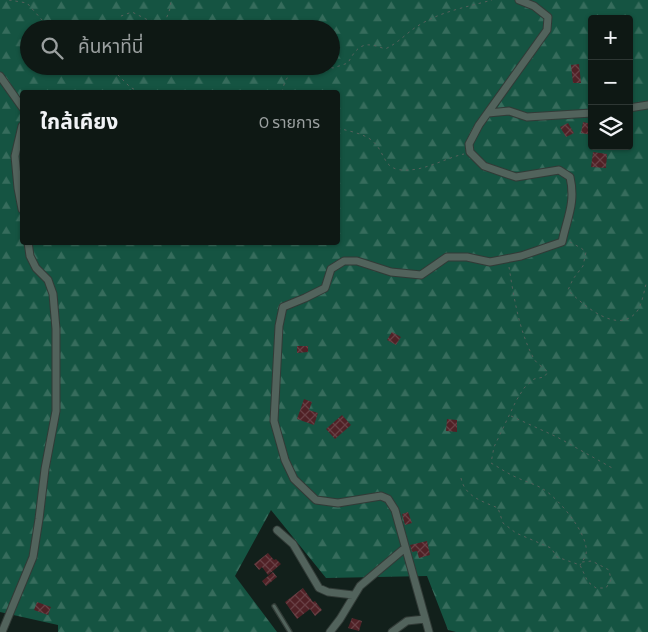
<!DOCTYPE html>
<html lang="th">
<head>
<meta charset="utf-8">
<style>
  body { margin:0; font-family:Commissioner,"Noto Sans Thai",sans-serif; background:#17211d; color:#f1f3f6 }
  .controls { position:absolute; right:15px; top:15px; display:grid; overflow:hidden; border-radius:5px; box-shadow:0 1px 4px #0004 }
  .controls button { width:45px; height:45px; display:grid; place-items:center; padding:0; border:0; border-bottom:1px solid #2e3734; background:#0e1814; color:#f1f3f6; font:25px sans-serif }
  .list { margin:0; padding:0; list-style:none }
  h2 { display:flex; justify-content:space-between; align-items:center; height:65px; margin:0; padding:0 20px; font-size:21px }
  h2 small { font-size:16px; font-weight:400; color:#9ba0a0 }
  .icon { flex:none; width:28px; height:28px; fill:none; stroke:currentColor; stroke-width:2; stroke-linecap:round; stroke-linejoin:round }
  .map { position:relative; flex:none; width:648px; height:632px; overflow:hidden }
  .search { position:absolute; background:#0e1814; box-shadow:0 1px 4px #0004; left:20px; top:20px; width:320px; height:55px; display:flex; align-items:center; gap:12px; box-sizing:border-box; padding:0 18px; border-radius:28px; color:#9ba0a0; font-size:19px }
  .panel { position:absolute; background:#0e1814; box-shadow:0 1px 4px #0004; left:20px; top:90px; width:320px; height:155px; border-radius:5px }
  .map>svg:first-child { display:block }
</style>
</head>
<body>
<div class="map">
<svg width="648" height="632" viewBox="0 0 648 632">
  <defs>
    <pattern id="forest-firs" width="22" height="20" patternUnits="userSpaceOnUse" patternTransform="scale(1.25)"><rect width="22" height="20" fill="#155442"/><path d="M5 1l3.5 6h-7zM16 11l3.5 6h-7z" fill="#366c5c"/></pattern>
    <pattern id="building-cross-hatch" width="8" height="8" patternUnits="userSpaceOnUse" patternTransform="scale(1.25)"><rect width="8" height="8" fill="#502126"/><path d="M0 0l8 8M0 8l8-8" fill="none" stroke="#684045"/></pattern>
  </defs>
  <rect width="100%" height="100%" fill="#12201b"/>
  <!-- forest -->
  <path fill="url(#forest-firs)" fill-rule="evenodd" d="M 0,0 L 648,0 L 648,632 L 456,632 L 448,630 L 427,576 L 326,578 L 271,510 L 235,576 L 277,632 L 58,632 L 58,625 L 0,612 ZM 592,19 L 629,19 L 629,146 L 592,146 ZM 29,29 L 331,29 L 331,66 L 29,66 ZM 22,92 L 338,92 L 338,242 L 22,242 Z"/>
  <!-- building -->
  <path fill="url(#building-cross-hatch)" d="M 579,64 L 581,83 L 573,83 L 571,65 Z
    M 583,122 L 592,124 L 592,135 L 581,133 Z
    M 568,123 L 574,133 L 566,137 L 560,127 Z
    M 593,152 L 607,154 L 606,168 L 591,167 Z
    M 392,332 L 401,337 L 396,345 L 387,340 Z
    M 297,346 L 308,346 L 308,352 L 297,353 Z
    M 304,399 L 312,402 L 309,410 L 318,413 L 314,425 L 297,419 Z
    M 342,415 L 351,425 L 335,439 L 326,429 Z
    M 447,419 L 457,420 L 457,432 L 446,431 Z
    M 408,512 L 412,523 L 405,525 L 402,514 Z
    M 427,541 L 430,555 L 419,558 L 417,551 L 412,552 L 410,545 Z
    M 268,553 L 274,560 L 276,559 L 281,564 L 268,575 L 262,567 L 259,570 L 254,564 Z
    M 273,572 L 277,577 L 266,586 L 262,581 Z
    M 303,588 L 313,602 L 315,601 L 322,610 L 315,616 L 310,609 L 297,619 L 285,602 Z
    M 37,602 L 51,607 L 48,615 L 34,610 Z
    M 352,618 L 362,621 L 359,631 L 348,628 Z"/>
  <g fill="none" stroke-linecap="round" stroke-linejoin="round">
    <!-- lane casing -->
    <g stroke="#323b37" stroke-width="5.5">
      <path id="lane" d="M 274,606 L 290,632"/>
    </g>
    <!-- street casing -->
    <g stroke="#323b37" stroke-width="9">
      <path id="street" d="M 0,76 L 22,107
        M 629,108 L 648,105
        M 488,113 L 509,111 L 527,117 L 592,113
        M 22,126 L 15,156 L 18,188 L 22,209
        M 277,530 L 293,544 L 319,588 L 328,592 L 353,595
        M 2,632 L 33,557 L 39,519 L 45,469 L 56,411 L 56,329 L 53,294 L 48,280 L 36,268 L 30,256 L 28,242
        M 330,632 L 340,619 L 360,586 L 405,548
        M 392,632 L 407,621 L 425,619
        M 429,632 L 395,510 L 388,499 L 381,496 L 338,503 L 316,500 L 294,479 L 285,460 L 274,421 L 279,326 L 283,307 L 305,298 L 325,288 L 331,269 L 344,261 L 357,261 L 391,272 L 421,275 L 447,257 L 467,257 L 490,262 L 521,256 L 562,242 C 567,218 576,203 570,177 L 559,170 L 516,177 L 484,166 L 470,152 L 469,144 L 479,125 L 547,30 L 548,17 L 534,6 L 519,0"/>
    </g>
    <!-- path -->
    <path stroke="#55615c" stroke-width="1" stroke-dasharray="2.5 4" stroke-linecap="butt" d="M 9,0 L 27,3 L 50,29
      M 119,29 L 121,16 L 132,12 L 148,20 L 165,22 L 171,6 L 170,0
      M 88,66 L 95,68
      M 96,66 L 95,68 L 117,74 L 130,87 L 139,92
      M 325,66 L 333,68 L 348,63 C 358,44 365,41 385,49 C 399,43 408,31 421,24 C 443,11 467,7 492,0
      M 282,92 L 285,81 L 296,66
      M 338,128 C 348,131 361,133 370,139 C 388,152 380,172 409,170 C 428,169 446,158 464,154
      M 570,242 L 581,248 L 586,252 L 583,266 L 573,279 L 568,290 C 583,305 619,337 638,310 C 642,303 644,292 646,284
      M 509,267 C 514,298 519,331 534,359 C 537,364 544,368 548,372 L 544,377 L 534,379 L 524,388 L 516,401 L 494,447 L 491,463 C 500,468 508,474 518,478 C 526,482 535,484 543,489 C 558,498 590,535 586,554 C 585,558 582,562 580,565
      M 511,416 L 557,437 L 614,469
      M 461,478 C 465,497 482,501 498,508 L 503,523 L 516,533 L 551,548 L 557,557 L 580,565 L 588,582 L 596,588 L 606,588 L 611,580 L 609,570 L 592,561 L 582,562"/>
    <!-- lane -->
    <use href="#lane" stroke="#52635c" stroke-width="3"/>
    <!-- street -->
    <use href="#street" stroke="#52635c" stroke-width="7"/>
  </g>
</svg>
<div class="controls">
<button>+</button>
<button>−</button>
<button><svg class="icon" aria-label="layers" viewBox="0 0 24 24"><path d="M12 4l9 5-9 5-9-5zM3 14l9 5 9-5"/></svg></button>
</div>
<div class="search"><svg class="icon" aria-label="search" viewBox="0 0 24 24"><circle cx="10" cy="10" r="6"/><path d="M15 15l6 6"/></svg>ค้นหาที่นี่</div>
<section class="panel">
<h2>ใกล้เคียง<small>0 รายการ</small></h2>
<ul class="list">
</ul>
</section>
</div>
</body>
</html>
